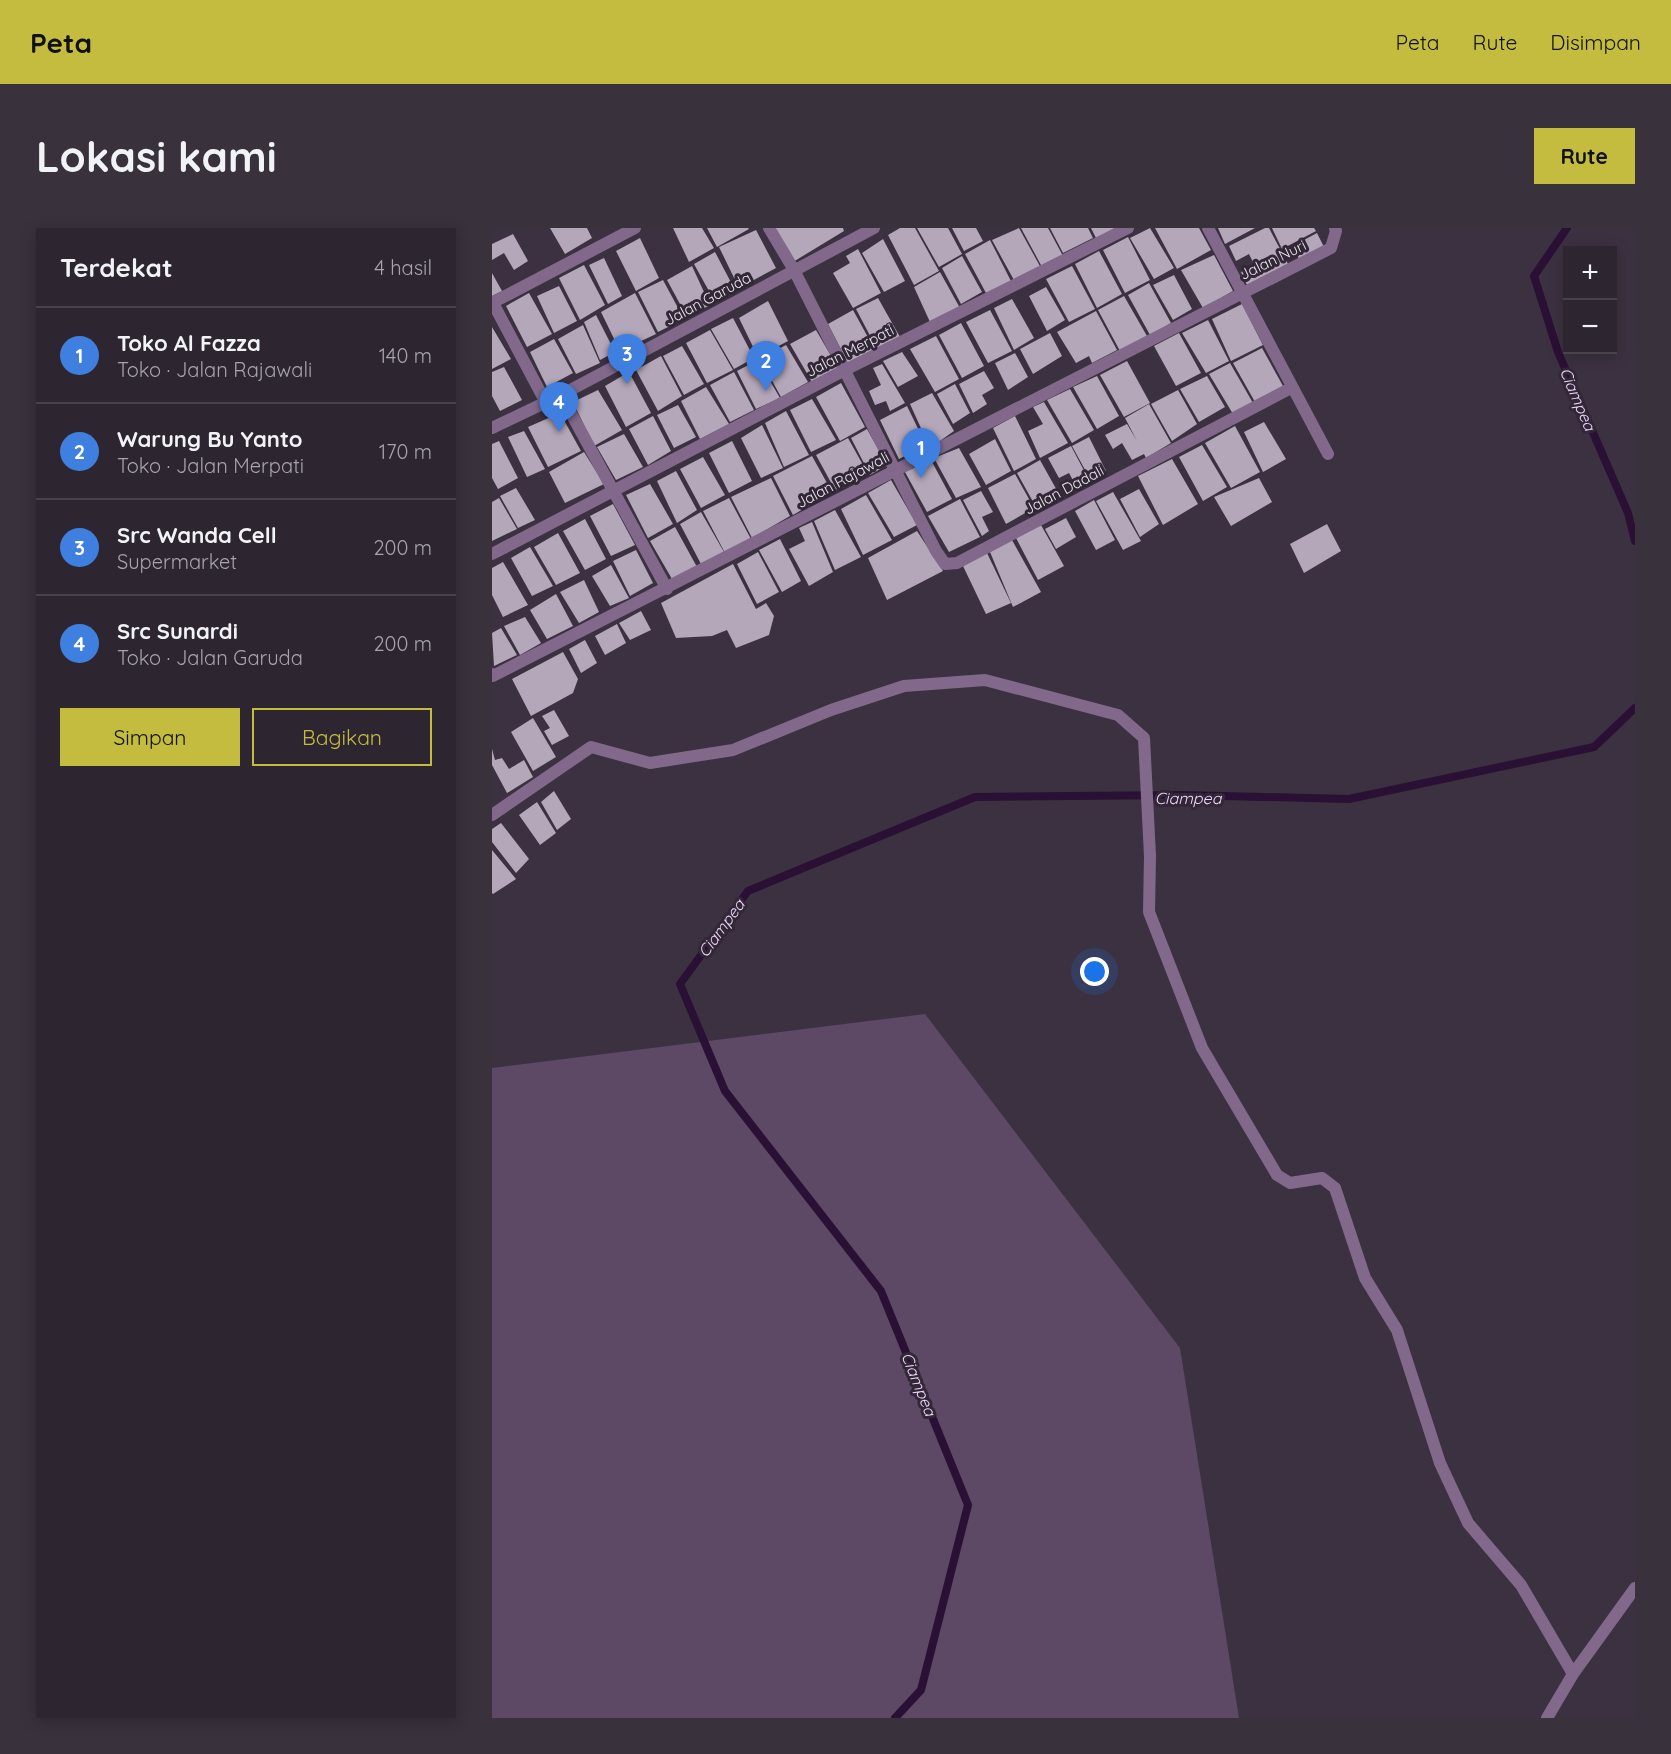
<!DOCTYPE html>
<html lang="id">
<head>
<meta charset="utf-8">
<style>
  body { margin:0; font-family:Quicksand,sans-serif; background:#39313c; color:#f1f3f6 }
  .controls { position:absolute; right:18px; top:18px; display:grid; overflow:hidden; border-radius:0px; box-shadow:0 3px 15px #0003 }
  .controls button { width:54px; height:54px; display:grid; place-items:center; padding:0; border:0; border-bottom:2px solid #48424c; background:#2d2530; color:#f1f3f6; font:30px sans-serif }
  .you { position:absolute; left:603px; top:744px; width:21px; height:21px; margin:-15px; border:4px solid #fff; border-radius:50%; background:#1a73e8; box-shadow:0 0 0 9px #1a73e833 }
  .badge { display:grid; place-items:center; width:39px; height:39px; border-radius:50%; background:#c4bc3e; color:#fff; font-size:20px; font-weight:700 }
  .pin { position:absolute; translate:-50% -50px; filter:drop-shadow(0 2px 3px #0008) }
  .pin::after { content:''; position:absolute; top:32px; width:21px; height:18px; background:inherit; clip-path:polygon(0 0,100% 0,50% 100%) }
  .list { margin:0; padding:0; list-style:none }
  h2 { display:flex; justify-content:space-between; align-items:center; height:78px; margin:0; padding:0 24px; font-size:26px }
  h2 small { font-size:20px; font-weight:400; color:#a7a5ab }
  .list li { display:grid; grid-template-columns:39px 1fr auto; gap:18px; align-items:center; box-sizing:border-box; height:96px; padding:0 24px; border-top:2px solid #48424c }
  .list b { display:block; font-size:22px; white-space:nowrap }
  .list p { margin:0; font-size:20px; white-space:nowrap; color:#a7a5ab }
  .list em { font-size:20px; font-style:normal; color:#a7a5ab }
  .actions { display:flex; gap:12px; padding:18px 24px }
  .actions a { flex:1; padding:14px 0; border:2px solid #c4bc3e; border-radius:0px; text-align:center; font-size:21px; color:#c4bc3e }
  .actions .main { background:#c4bc3e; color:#111 }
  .map { position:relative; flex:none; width:1143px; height:1490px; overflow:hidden; border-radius:0px }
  header { display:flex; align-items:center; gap:36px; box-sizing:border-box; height:84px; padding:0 30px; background:#c4bc3e; color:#111 }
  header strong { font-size:28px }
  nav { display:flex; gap:33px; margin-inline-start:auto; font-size:21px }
  .intro { display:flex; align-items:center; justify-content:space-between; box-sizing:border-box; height:144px; padding:0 36px }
  h1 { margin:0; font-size:42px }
  .button { padding:15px 27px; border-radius:0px; background:#c4bc3e; color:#111; font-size:21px; font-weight:700 }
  main { display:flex; gap:36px; padding:0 36px }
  aside { flex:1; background:#2d2530; border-radius:0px; box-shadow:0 3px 15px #0003 }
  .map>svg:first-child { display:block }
</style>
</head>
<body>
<header>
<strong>Peta</strong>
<nav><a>Peta</a><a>Rute</a><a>Disimpan</a></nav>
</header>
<div class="intro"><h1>Lokasi kami</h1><a class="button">Rute</a></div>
<main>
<aside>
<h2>Terdekat<small>4 hasil</small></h2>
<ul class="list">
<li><span class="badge" style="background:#3f7fe0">1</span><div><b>Toko Al Fazza</b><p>Toko · Jalan Rajawali</p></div><em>140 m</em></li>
<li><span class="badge" style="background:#3f7fe0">2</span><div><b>Warung Bu Yanto</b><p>Toko · Jalan Merpati</p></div><em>170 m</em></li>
<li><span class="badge" style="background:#3f7fe0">3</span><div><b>Src Wanda Cell</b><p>Supermarket</p></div><em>200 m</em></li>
<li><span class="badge" style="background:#3f7fe0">4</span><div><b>Src Sunardi</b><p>Toko · Jalan Garuda</p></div><em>200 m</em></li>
</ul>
<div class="actions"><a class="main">Simpan</a><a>Bagikan</a></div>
</aside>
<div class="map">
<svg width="1143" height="1490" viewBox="0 0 1143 1490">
  <rect width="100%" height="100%" fill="#3c3140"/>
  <!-- green -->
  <path fill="#5d4865" d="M 433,786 L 688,1120 L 747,1490 L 0,1490 L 0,840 Z"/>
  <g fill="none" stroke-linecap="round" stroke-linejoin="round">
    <!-- stream -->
    <path stroke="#2b1035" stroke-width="8" d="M 1075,0 L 1042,48 L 1066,124 L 1136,285 L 1143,313
      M 403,1490 L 429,1462 L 476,1277 L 389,1063 L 233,863 L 188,756 L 256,663 L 483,569 L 691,567 L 857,571 L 1102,519 L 1143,480"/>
  </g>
  <!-- building -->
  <path fill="#b3a7b9" d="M 58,0 L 95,0 L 100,10 L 73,26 Z
    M 181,0 L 210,0 L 222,20 L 197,34 Z
    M 215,0 L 256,0 L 257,1 L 225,19 Z
    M 283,0 L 351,0 L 352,3 L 301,34 Z
    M 408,0 L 423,0 L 447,43 L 422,57 L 396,7 Z
    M 425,0 L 456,0 L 470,26 L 447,39 Z
    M 460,0 L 484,0 L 491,13 L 472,23 Z
    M 527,0 L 549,40 L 523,54 L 500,12 Z
    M 529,0 L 556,0 L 571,28 L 550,39 Z
    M 558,0 L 596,0 L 601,10 L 571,25 Z
    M 599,0 L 623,0 L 604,10 Z
    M 658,0 L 682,40 L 662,51 L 638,10 Z
    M 663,0 L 707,0 L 719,22 L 685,41 Z
    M 726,0 L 763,0 L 733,16 Z
    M 773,0 L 777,0 L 796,36 L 755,57 L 749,44 L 763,38 L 757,26 L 744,33 L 737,18 Z
    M 780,0 L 822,0 L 824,3 L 790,21 Z
    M 264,2 L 284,40 L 247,60 L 227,19 Z
    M 825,5 L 832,19 L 808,32 L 799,19 Z
    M 21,6 L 36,33 L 22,42 L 12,25 L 0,32 L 0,16 Z
    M 636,9 L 658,52 L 633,65 L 611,22 Z
    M 148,10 L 167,50 L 144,63 L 124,23 Z
    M 391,11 L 413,53 L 392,64 L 370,25 Z
    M 498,12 L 519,53 L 494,65 L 473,26 Z
    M 366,21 L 389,65 L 361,80 L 341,45 L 358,35 L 354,28 Z
    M 607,23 L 630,66 L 605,80 L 583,36 Z
    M 223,24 L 243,62 L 223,74 L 202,36 Z
    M 722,27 L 741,63 L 711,80 L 689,42 Z
    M 470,28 L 490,64 L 469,76 L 450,40 Z
    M 112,30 L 130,68 L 116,76 L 97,37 Z
    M 92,37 L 113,77 L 88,92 L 67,50 Z
    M 200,38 L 218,77 L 195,89 L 175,52 Z
    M 580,38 L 603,81 L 577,94 L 554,51 Z
    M 448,44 L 468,80 L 438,94 L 422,59 Z
    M 0,45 L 10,63 L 0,68 Z
    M 682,47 L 700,81 L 681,92 L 661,57 Z
    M 171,52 L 192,91 L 166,104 L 146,64 Z
    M 657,55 L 679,95 L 658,107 L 636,67 Z
    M 67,58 L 85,93 L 62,105 L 45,68 Z
    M 554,59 L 573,92 L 555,103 L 537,68 Z
    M 37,65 L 60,106 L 35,119 L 14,78 Z
    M 143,65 L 164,106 L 128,123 L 109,84 Z
    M 632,68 L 655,108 L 628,123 L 606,82 Z
    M 386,70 L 408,109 L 385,121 L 364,81 Z
    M 520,71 L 542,110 L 522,122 L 502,80 Z
    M 276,73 L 296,113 L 266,129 L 247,90 Z
    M 750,76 L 771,117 L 739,133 L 720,91 Z
    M 361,82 L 383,122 L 356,135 L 336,96 Z
    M 498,82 L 520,123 L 496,135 L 474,94 Z
    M 604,83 L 625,122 L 600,135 L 597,128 L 584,135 L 565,104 Z
    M 104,87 L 123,124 L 108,132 L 92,94 Z
    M 241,90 L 262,130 L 242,141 L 219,101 Z
    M 716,92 L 737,133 L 714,145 L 690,105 Z
    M 469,95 L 492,138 L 470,150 L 447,107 Z
    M 91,97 L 108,135 L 84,146 L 66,111 Z
    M 0,99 L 19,131 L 0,141 Z
    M 218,102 L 241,142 L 215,155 L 194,115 Z
    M 324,102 L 346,140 L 320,154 L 298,116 Z
    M 558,105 L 570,128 L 541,146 L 528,121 Z
    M 687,105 L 709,145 L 684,158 L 662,118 Z
    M 444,108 L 467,151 L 443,164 L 418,121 Z
    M 62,111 L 81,145 L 55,159 L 38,124 Z
    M 294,117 L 316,154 L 289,169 L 268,131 Z
    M 190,118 L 212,156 L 192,167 L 171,128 Z
    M 770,120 L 791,158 L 763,174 L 741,135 Z
    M 410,124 L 426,148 L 406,159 L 391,133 Z
    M 523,125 L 536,149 L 516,162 L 503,135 Z
    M 169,128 L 190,168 L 166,183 L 144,142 Z
    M 266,132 L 288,170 L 264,181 L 245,143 Z
    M 635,133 L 658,175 L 632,189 L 608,147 Z
    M 738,135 L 761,175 L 741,186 L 717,146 Z
    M 390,136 L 413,175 L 398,183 L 394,173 L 383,177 L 377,163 L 389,157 L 381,140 Z
    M 12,139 L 30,172 L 8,183 L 0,168 L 0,144 Z
    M 492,143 L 502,160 L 490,167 L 495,176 L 481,185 L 467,156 Z
    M 137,144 L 159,185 L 134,199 L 113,158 Z
    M 242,144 L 262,182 L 238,194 L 218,157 Z
    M 605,148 L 627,188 L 605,201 L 581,159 Z
    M 715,148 L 733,179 L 707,194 L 688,161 Z
    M 349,155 L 373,199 L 348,213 L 324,169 Z
    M 463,156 L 478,185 L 461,196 L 445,166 Z
    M 214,159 L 237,196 L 208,211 L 189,173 Z
    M 578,161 L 602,202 L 580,215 L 555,172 Z
    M 106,162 L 130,202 L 102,218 L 81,174 Z
    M 686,162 L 705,196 L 680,213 L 659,176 Z
    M 440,165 L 462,203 L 438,220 L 418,176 Z
    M 320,171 L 344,212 L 319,224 L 298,182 Z
    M 552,174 L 576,215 L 548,230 L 536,203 L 551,196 L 541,179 Z
    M 657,176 L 679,215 L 654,230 L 652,226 L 640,232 L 630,215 L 621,221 L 613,207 L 635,196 L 645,213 L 633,190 Z
    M 186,177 L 204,209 L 182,220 L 165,187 Z
    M 415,178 L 434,217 L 407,231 L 388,192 Z
    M 294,183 L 317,227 L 292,239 L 273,195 Z
    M 68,185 L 89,223 L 56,239 L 36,199 Z
    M 161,188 L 179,223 L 156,237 L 137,201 Z
    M 523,188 L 544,231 L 522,243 L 501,200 Z
    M 772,194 L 794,231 L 771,244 L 752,204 Z
    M 270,197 L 291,240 L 269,250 L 249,210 Z
    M 743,198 L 768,244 L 739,260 L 713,215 Z
    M 375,201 L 395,237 L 378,247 L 359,210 Z
    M 32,203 L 53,241 L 35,249 L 16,209 Z
    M 132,206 L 151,239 L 124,252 L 105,219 Z
    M 597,209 L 614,243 L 598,251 L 580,218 Z
    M 356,210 L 376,246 L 343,262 L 324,227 Z
    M 503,211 L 519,243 L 494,257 L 477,226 Z
    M 7,213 L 26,250 L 6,261 L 0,250 L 0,216 Z
    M 240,213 L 260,253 L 237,265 L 217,225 Z
    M 710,217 L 735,259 L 711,273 L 687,229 Z
    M 579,218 L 596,250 L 584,258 L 577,245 L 567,250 L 556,230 Z
    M 467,220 L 489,259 L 464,270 L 442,230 Z
    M 92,224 L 112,256 L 73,275 L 57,244 Z
    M 320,228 L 340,264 L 301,287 L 281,248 Z
    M 211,229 L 233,267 L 209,280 L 188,241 Z
    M 680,231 L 706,276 L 671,297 L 646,248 Z
    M 439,232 L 460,271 L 435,284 L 413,244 Z
    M 548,232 L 567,266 L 544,279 L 525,245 Z
    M 184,243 L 205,282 L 185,295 L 165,253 Z
    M 523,246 L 542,280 L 514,296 L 496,260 Z
    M 279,250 L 298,288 L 260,310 L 239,269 Z
    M 767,250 L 780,274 L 739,298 L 722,269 Z
    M 399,252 L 425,297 L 402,309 L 376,265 Z
    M 158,256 L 181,296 L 156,310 L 134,267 Z
    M 24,260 L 43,292 L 26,300 L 8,268 Z
    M 647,261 L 667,296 L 648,309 L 628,271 Z
    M 489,263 L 501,284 L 490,289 L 497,303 L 490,308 L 471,272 Z
    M 621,264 L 649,313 L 631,322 L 604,273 Z
    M 374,267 L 400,312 L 371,327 L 349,281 Z
    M 7,270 L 25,301 L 0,313 L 0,274 Z
    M 237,270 L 259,311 L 233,325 L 211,283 Z
    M 468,271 L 488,309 L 457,324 L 436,288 Z
    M 602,272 L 623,312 L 604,322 L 583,283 Z
    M 121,276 L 143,317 L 119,328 L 98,288 Z
    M 343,282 L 369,329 L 343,342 L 322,293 Z
    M 209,284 L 232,324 L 209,336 L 188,296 Z
    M 574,290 L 584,309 L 564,321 L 553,301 Z
    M 93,291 L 114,331 L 93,342 L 71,303 Z
    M 320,294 L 341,344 L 317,358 L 297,321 L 313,313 L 307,300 Z
    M 835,296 L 849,323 L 812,345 L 798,316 Z
    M 549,297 L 572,338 L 546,352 L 524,310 Z
    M 183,299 L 205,339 L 180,351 L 158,313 Z
    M 425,303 L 451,343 L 395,372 L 376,330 Z
    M 66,305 L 88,345 L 64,357 L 42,319 Z
    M 288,311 L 309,353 L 290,364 L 267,322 Z
    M 520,312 L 549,364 L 521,379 L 498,324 Z
    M 38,319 L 61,358 L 40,368 L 19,330 Z
    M 144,322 L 161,355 L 138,368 L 121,333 Z
    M 266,324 L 287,364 L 265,376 L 245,336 Z
    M 495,325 L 519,375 L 494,386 L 471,338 Z
    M 11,334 L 36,377 L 11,389 L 0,367 L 0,340 Z
    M 241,336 L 264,381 L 274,375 L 282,388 L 277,407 L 244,420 L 235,402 L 220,408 L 184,410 L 169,375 Z
    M 119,337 L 137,370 L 118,378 L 100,348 Z
    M 92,352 L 107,384 L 87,395 L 68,364 Z
    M 64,366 L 81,398 L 55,411 L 38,382 Z
    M 149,383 L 159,402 L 138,412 L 127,395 Z
    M 33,389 L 49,415 L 28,427 L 12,398 Z
    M 125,396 L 134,415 L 113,427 L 103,408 Z
    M 9,400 L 25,427 L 2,438 L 0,405 Z
    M 93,412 L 105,435 L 89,445 L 77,421 Z
    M 71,424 L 86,451 L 81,465 L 39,488 L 20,451 Z
    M 62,482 L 77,508 L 60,517 L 52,503 L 58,500 L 50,488 Z
    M 41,490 L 64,529 L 41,543 L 19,504 Z
    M 0,521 L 3,532 L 10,530 L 17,541 L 32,532 L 41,549 L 15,565 L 0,537 Z
    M 62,563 L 79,591 L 65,602 L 49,574 Z
    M 45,574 L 64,605 L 48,617 L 27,587 Z
    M 9,595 L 37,631 L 24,645 L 0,614 L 0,601 Z
    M 0,622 L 24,651 L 1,666 L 0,665 Z"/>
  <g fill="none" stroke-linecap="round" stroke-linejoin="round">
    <!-- minor -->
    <path stroke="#82698c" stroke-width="12" d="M 277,0 L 302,42 L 444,323 L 453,336 L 465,335 L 799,160
      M 716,0 L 836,226
      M 0,75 L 143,0
      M 1,75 L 53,173
      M 69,167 L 175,361
      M 0,200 L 69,167 L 382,0
      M 0,326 L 353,142 L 636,0
      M 0,446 L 1,448 L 839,20 L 844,3 L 843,0
      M 0,587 L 99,519 L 158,535 L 241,522 L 339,482 L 412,458 L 493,452 L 626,487 L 652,510 L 658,628 L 657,684 L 710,820 L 785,947 L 798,955 L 830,950 L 843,960 L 873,1050 L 905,1102 L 948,1235 L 976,1295 L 1029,1357 L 1081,1446
      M 1055,1490 L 1081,1446 L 1143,1360"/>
  </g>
  <g text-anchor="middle" stroke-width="6" stroke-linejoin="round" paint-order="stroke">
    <!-- street labels -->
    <g font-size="15" fill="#e9e3ec" stroke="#322736">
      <text transform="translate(781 32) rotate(-26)" y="5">Jalan Nuri</text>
      <text transform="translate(216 71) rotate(-28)" y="5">Jalan Garuda</text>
      <text transform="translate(358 123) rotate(-27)" y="5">Jalan Merpati</text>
      <text transform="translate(351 252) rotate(-28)" y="5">Jalan Rajawali</text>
      <text transform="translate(572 262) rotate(-28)" y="5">Jalan Dadali</text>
    </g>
    <!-- water labels -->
    <g font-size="16" font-style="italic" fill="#f2d5fe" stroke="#322736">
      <text transform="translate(1086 171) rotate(67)" y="6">Ciampea</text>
      <text x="696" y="576">Ciampea</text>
      <text transform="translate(229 700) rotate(-54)" y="6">Ciampea</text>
      <text transform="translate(427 1156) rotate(68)" y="6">Ciampea</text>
    </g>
  </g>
</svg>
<div class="controls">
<button>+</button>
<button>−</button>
</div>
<div class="you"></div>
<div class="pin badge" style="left:429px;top:250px;background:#3f7fe0">1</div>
<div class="pin badge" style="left:274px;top:163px;background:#3f7fe0">2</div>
<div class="pin badge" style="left:135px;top:156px;background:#3f7fe0">3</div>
<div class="pin badge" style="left:67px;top:204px;background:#3f7fe0">4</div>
</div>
</main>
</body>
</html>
